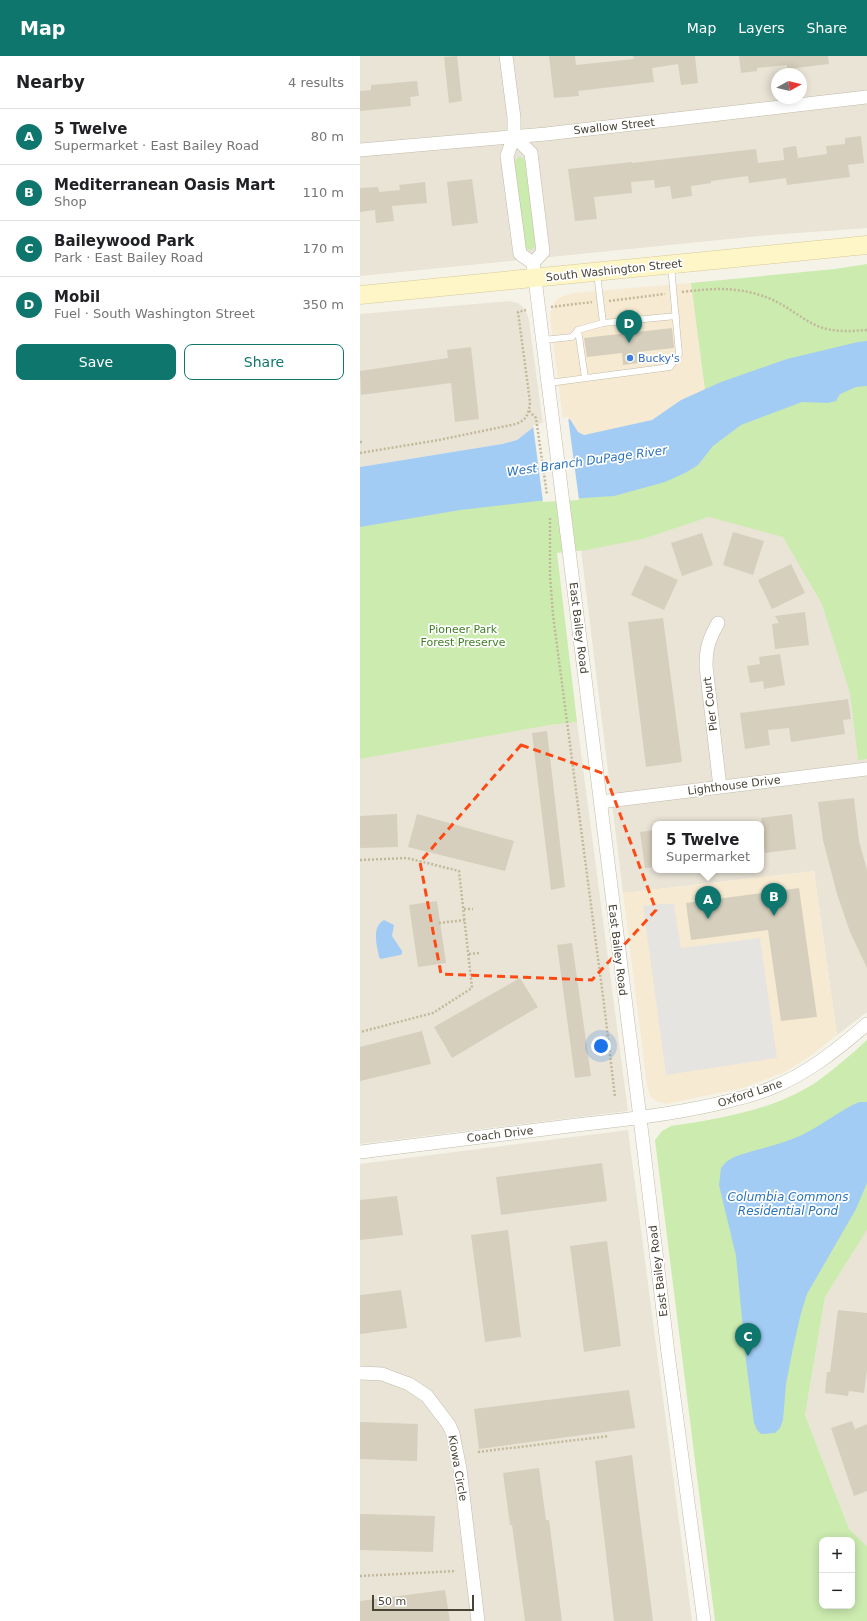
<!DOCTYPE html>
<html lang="en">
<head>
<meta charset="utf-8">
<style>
  body { margin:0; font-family:"DejaVu Sans",sans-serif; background:#f2f2f2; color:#202124 }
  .controls { position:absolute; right:12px; bottom:12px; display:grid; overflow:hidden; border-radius:8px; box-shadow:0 2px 10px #0003 }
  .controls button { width:36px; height:36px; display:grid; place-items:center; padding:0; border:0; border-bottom:1px solid #e0e0e0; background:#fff; color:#202124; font:20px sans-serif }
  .compass { position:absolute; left:411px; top:12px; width:36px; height:36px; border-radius:50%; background:#fff; box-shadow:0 2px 10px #0003; rotate:82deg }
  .scale { position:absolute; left:12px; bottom:10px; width:102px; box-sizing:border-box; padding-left:4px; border:2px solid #494336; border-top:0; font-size:11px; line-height:14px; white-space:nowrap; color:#494336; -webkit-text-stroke:3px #fff; paint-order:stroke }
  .you { position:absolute; left:241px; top:990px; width:14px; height:14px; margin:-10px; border:3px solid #fff; border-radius:50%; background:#1a73e8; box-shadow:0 0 0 6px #1a73e833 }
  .badge { display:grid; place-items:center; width:26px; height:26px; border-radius:50%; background:#0f766e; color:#fff; font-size:13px; font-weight:700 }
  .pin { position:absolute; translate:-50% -33px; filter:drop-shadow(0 1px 2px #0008) }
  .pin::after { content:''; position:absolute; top:21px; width:14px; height:12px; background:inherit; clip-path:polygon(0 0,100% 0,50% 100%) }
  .popup { position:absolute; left:292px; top:765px; width:112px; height:52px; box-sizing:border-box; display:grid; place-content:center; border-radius:8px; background:#fff; filter:drop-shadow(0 1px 3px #0005); font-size:13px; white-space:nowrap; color:#757577 }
  .popup b { font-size:15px; color:#202124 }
  .popup::after { content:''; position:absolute; left:50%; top:100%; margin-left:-8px; border:8px solid transparent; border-top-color:#fff }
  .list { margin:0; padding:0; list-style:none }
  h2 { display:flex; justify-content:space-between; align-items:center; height:52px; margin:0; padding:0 16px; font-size:17px }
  h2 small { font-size:13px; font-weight:400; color:#757577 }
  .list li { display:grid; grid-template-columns:26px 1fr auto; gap:12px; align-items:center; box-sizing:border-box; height:56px; padding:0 16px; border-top:1px solid #e0e0e0 }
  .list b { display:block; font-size:15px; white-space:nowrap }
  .list p { margin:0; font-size:13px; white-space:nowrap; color:#757577 }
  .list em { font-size:13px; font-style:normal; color:#757577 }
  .actions { display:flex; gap:8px; padding:12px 16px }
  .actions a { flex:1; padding:9px 0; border:1px solid #0f766e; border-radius:8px; text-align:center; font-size:14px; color:#0f766e }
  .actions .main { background:#0f766e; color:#fff }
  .map { position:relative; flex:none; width:507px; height:1565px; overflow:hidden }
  header { display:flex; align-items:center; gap:24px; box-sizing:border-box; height:56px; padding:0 20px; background:#0f766e; color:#fff }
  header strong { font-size:19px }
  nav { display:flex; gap:22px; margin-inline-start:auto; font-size:14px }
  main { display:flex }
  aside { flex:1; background:#fff }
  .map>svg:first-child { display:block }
</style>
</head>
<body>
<header>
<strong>Map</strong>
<nav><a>Map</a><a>Layers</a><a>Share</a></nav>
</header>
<main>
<aside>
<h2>Nearby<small>4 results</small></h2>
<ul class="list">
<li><span class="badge">A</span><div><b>5 Twelve</b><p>Supermarket · East Bailey Road</p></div><em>80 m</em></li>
<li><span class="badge">B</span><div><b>Mediterranean Oasis Mart</b><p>Shop</p></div><em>110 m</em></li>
<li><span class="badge">C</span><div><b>Baileywood Park</b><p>Park · East Bailey Road</p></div><em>170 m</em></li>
<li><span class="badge">D</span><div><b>Mobil</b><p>Fuel · South Washington Street</p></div><em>350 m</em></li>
</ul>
<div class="actions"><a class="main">Save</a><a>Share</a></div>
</aside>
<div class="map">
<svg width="507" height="1565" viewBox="0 0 507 1565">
  <rect width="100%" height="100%" fill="#f5f2e8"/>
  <!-- residential -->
  <path fill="#e9e4d6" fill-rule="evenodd" d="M 0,0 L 507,0 L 507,172 L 410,179 L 0,220 ZM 417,18 L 441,18 L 441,42 L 417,42 Z
    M 150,245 L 158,247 L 163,251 L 167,258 L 169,265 L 183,368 L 175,370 L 157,384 L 142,388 L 0,411 L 0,258 Z
    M 507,426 L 507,956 L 477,979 L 454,815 L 263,837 L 221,494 L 283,483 L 349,461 ZM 295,768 L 401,768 L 401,814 L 295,814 Z
    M 217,666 L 268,1055 L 0,1088 L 0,703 L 190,669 Z
    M 268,1074 L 332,1565 L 0,1565 L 0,1108 Z
    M 507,1174 L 507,1490 L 489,1473 L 445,1359 L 465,1241 Z"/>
  <!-- commercial -->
  <path fill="#f7ead2" d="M 331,227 L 345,334 L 321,344 L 292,364 L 245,375 L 224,379 L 218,376 L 210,363 L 203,364 L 191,269 L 190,258 L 194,248 L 198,242 L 213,237 Z
    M 454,815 L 477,979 L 452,999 L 425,1016 L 383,1032 L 306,1048 L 296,1045 L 290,1040 L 287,1030 L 263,837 Z"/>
  <!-- green -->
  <path fill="#cbebaf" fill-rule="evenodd" d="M 160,101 L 163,102 L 166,106 L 176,190 L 171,194 L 166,192 L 154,108 L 157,102 Z
    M 507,208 L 507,703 L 498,704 L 490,637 L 462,548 L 423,481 L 349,461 L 283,483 L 226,494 L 197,497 L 217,666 L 190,669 L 0,703 L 0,438 L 316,392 L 345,334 L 331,227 L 475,213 Z
    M 507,984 L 507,1174 L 465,1241 L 445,1359 L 489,1473 L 507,1490 L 507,1565 L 355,1565 L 295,1084 L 302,1075 L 311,1070 C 360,1063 413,1054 455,1027 C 473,1014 491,999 507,984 ZM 462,1484 L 492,1484 L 492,1550 L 462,1550 Z"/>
  <!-- parking -->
  <path fill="#e6e4e0" d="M 297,848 L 314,848 L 321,892 L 400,882 L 417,1002 L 306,1019 L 283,850 Z"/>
  <!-- water -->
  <path fill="#a2ccf4" d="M 507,285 L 507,330 L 496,331 L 480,338 L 476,345 L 468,347 L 442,346 L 381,369 L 353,390 L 338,409 L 325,417 L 305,426 L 254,440 L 178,445 L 100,454 L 0,471 L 0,411 L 142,388 L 157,384 L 175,370 L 210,363 L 218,376 L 224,379 L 292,364 L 321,344 L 361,326 L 427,303 L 498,286 Z
    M 24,864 L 34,869 L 32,880 L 42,895 L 42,898 L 40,899 L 21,903 L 19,901 C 17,890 11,871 24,864 Z
    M 499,1046 L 507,1046 L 507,1127 L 496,1153 L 447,1238 L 441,1257 L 433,1292 L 426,1328 L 423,1364 L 420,1372 L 415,1377 L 401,1378 L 397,1374 L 394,1367 L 386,1305 L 376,1200 L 359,1129 L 361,1112 L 366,1106 L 374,1101 C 396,1093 421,1089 442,1079 C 462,1069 479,1055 499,1046 Z"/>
  <!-- pier -->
  <path fill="#f5f2e8" d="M 208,361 L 219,444 L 183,446 L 173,369 Z"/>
  <!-- building -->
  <path fill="#d7cfbd" d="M 97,0 L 102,45 L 89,47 L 84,1 Z
    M 189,0 L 215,0 L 216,9 L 274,3 L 273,0 L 335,0 L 338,27 L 321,29 L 318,8 L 292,12 L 294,26 L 218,35 L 219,40 L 194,42 Z
    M 379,0 L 468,0 L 469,8 L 427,13 L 427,9 L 397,12 L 397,15 L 381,17 Z
    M 57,25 L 59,40 L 50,41 L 51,50 L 0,55 L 0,35 L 11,34 L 11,29 Z
    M 501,80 L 504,107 L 488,109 L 490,121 L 427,129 L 426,122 L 389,127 L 388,120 L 351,125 L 351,127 L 331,130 L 332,140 L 312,143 L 310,130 L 295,132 L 294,124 L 271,126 L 272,137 L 234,141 L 237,163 L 215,165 L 208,113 L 272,106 L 272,107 L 396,93 L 398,107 L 424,104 L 423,92 L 436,90 L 438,102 L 467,98 L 466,90 L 485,88 L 485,82 Z
    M 112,123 L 118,167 L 92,170 L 87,126 Z
    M 65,126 L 67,147 L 32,150 L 34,165 L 16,167 L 15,154 L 0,156 L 0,132 L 18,131 L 19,136 L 40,134 L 39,129 Z
    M 312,272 L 314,292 L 278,296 L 279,307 L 263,309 L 262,297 L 227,301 L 224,282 Z
    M 111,291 L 119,363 L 95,366 L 91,327 L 1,339 L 0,315 L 88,302 L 87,294 Z
    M 373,476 L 404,485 L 393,519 L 363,509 Z
    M 342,477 L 353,509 L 322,520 L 311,487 Z
    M 431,508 L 445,537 L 412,553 L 398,524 Z
    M 285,509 L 318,524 L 304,554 L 271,539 Z
    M 445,556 L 449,589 L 415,593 L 412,568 L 419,567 L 415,560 Z
    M 303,562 L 322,706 L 286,711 L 268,566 Z
    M 420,598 L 425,629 L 404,633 L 403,625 L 390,627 L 387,610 L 400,608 L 399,601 Z
    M 488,643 L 491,663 L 483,664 L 485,678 L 431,686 L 429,672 L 408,674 L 410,689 L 385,693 L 380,657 Z
    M 187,675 L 205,831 L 191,834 L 172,677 Z
    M 494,742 L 499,785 L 507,814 L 507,912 L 490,876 L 477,838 L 463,784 L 458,746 Z
    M 37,758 L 38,791 L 0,792 L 0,760 Z
    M 57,758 L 154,785 L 145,815 L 48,791 Z
    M 432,758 L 436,793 L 405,797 L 401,762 Z
    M 295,774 L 295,811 L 285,812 L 280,776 Z
    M 439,832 L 457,961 L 421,965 L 408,874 L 331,884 L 326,847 Z
    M 77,845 L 86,907 L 58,911 L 49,849 Z
    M 212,887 L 231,1020 L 215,1022 L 197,889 Z
    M 160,922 L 178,951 L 92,1002 L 74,971 Z
    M 62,975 L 71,1008 L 0,1025 L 0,991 Z
    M 242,1107 L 247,1145 L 141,1159 L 136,1121 Z
    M 37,1140 L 43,1179 L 0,1184 L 0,1144 Z
    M 148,1174 L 161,1281 L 125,1286 L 111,1179 Z
    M 247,1185 L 261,1290 L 224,1296 L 210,1190 Z
    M 41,1234 L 47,1272 L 0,1278 L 0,1239 Z
    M 478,1254 L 507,1257 L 507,1314 L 504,1337 L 489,1335 L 488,1340 L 465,1337 L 467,1316 L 470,1316 Z
    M 269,1334 L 275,1372 L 119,1393 L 114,1353 Z
    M 492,1365 L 495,1373 L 507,1368 L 507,1435 L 494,1440 L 471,1372 Z
    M 0,1366 L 58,1368 L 57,1405 L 0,1403 Z
    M 272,1399 L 293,1565 L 254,1565 L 235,1405 Z
    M 179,1412 L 186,1464 L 189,1464 L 202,1565 L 165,1565 L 152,1469 L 150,1469 L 143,1417 Z
    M 0,1458 L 75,1460 L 73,1496 L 0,1494 Z
    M 85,1534 L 90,1565 L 0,1565 L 0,1545 Z"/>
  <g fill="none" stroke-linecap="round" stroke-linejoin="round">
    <!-- service casing -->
    <g stroke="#c1bbaa" stroke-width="7">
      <path id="service" d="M 237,217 L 243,267
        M 218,274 L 225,322
        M 183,284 L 212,281 L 218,274 L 243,267 L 316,260
        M 189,327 L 310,311 L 319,298 L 311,210"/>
    </g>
    <!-- minor casing -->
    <g stroke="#c1bbaa" stroke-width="14">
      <path id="minor" d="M 146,0 L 154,62 L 154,80 L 147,100 L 160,198 L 173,207 L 280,1062 L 308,1297 L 344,1565
        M 154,80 L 171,97 L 183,196 L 173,207
        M 0,94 L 186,78 L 507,41
        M 358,567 C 349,583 346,592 346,610 L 360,731
        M 240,746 L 507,713
        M 0,1096 C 75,1086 150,1077 225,1068 C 274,1063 322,1057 369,1045 C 382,1042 396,1038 409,1033 C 447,1018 477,994 507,968
        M 0,1317 L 22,1318 L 49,1328 L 67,1340 L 89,1369 L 93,1378 L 100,1413 L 118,1565"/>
    </g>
    <!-- secondary casing -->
    <g stroke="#d7ca96" stroke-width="19">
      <path id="secondary" d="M 0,239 L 507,189"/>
    </g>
    <!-- path -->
    <path stroke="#c3b89a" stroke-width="2.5" stroke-dasharray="2 2" stroke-linecap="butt" d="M 322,236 C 355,232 381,230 413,244 C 431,252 448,269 467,273 C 480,276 494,275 507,274
      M 249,245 L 305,238
      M 191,251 L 232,246
      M 169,355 L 176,362 L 187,439
      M 0,386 L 2,386
      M 0,397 L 79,384 L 156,368 C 167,364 169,357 170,346 L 158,256 L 166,254
      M 190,462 L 190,520 L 193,559 L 244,948 L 255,1041
      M 0,804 L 47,802 L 99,815 L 112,932 L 73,957 L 0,976
      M 104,853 L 113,853
      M 79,867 L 105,864
      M 109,898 L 119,897
      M 118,1396 L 249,1380
      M 0,1520 L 96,1515"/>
    <!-- service -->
    <use href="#service" stroke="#fff" stroke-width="6"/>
    <!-- minor -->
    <use href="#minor" stroke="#fff" stroke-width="13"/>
    <!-- secondary -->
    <use href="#secondary" stroke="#fff6c8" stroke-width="18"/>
  </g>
  <!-- marked area -->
  <path fill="none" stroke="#ff4915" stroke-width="3" stroke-dasharray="8 5" stroke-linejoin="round" d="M 161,689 L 245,718 L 296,854 L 232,924 L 81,918 L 60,806 Z"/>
  <!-- markers -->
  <circle fill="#3f7fe0" stroke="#fff" stroke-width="1.5" cx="270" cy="302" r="4"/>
  <g text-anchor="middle" stroke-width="3.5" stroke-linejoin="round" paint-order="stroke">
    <!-- street labels -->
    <g font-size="11" fill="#494336" stroke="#fff">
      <text transform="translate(254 70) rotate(-6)" y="4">Swallow Street</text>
      <text transform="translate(254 214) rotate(-6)" y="4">South Washington Street</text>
      <text transform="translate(219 572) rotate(83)" y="4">East Bailey Road</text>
      <text transform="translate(350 648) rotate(-97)" y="4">Pier Court</text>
      <text transform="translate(374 729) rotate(-7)" y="4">Lighthouse Drive</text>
      <text transform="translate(258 894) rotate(83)" y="4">East Bailey Road</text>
      <text transform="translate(390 1037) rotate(-18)" y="4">Oxford Lane</text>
      <text transform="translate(140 1078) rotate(-7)" y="4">Coach Drive</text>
      <text transform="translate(298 1215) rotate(-97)" y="4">East Bailey Road</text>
      <text transform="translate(98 1412) rotate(80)" y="4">Kiowa Circle</text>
    </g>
    <!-- shop labels -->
    <g font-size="11" fill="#366cbe" stroke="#fff" text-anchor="start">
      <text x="278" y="306">Bucky's</text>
    </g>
    <!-- park labels -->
    <g font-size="11" fill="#417e26" stroke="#fff">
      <text x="103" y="577">Pioneer Park<tspan x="103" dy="13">Forest Preserve</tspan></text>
    </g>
    <!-- water labels -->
    <g font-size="12" font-style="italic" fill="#2973ba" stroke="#fff">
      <text transform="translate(227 405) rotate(-8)" y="4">West Branch DuPage River</text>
      <text x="428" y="1145">Columbia Commons<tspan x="428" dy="14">Residential Pond</tspan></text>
    </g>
  </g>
</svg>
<div class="controls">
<button>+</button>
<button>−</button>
</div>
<svg class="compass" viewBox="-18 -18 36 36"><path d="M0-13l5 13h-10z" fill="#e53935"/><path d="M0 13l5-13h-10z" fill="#757577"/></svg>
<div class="scale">50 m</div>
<div class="you"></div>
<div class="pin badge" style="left:348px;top:863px">A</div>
<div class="popup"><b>5 Twelve</b>Supermarket</div>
<div class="pin badge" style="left:414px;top:860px">B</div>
<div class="pin badge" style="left:388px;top:1300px">C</div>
<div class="pin badge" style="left:269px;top:287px">D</div>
</div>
</main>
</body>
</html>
